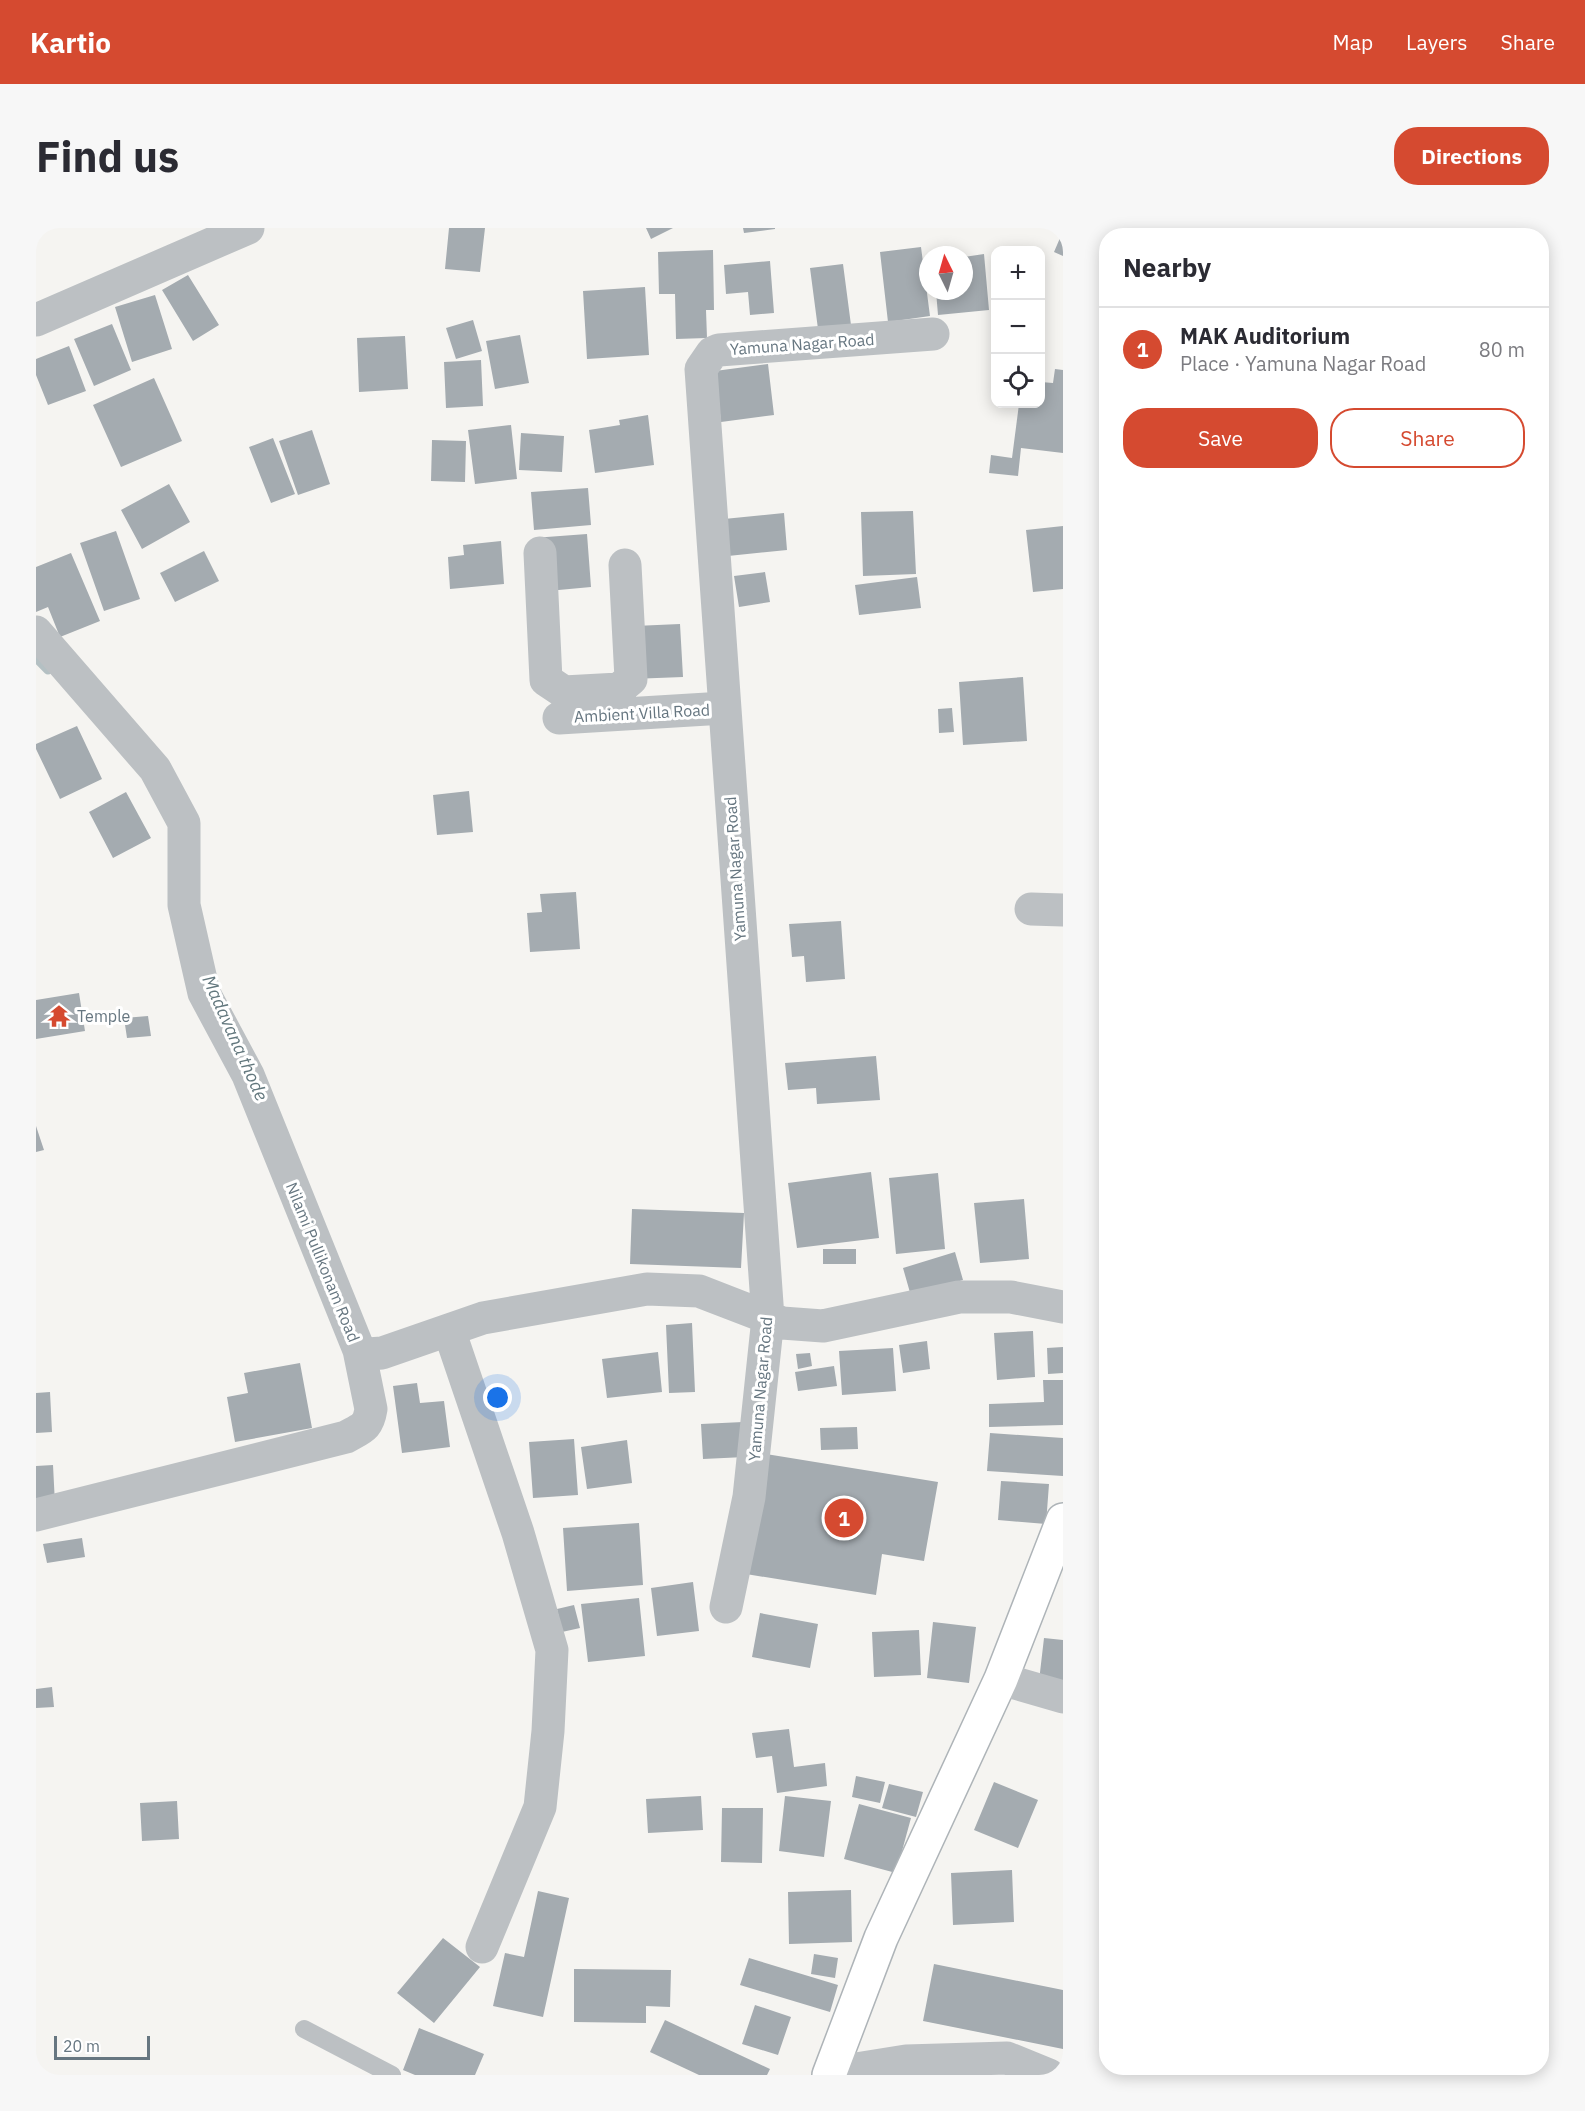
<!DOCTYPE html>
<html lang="en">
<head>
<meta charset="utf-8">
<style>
  body { margin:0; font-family:"IBM Plex Sans",sans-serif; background:#f7f7f7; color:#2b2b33 }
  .controls { position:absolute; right:18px; top:18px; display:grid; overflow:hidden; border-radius:12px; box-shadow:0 3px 15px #0003 }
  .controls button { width:54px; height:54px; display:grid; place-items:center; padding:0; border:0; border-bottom:2px solid #e1e1e2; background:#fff; color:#2b2b33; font:30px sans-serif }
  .compass { position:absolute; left:883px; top:18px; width:54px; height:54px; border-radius:50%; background:#fff; box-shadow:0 3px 15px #0003; rotate:355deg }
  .scale { position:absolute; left:18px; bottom:15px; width:96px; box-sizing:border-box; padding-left:6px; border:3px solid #667680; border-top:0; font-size:16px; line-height:21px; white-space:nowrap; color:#667680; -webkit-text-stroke:4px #fff; paint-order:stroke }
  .you { position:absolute; left:462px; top:1170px; width:21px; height:21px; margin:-15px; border:4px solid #fff; border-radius:50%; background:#1a73e8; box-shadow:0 0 0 9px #1a73e833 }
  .badge { display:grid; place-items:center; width:39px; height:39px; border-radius:50%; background:#d54a30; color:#fff; font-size:20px; font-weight:700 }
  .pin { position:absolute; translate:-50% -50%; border:3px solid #fff; box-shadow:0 2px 6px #0006 }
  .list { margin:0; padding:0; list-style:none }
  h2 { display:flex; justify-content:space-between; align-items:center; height:78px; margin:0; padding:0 24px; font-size:26px }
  h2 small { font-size:20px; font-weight:400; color:#7c7c81 }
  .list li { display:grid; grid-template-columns:39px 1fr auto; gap:18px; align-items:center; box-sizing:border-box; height:84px; padding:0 24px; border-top:2px solid #e1e1e2 }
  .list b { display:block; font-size:22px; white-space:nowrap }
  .list p { margin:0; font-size:20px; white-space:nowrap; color:#7c7c81 }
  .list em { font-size:20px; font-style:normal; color:#7c7c81 }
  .actions { display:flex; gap:12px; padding:18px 24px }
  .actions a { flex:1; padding:14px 0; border:2px solid #d54a30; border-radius:24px; text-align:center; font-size:21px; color:#d54a30 }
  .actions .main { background:#d54a30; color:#fff }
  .icon { flex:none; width:33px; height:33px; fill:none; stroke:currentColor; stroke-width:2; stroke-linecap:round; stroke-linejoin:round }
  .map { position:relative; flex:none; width:1027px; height:1847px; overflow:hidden; border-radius:24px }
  header { display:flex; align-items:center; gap:36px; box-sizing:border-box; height:84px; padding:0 30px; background:#d54a30; color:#fff }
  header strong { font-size:28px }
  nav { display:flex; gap:33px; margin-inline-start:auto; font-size:21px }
  .intro { display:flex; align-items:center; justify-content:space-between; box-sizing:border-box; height:144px; padding:0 36px }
  h1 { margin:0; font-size:42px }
  .button { padding:15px 27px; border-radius:24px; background:#d54a30; color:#fff; font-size:21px; font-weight:700 }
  main { display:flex; gap:36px; padding:0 36px }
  aside { flex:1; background:#fff; border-radius:24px; box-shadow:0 3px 15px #0003 }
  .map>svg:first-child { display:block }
</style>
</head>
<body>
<header>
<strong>Kartio</strong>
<nav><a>Map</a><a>Layers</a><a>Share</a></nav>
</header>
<div class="intro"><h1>Find us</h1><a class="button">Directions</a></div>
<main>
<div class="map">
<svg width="1027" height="1847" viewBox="0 0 1027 1847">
  <rect width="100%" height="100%" fill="#f5f4f1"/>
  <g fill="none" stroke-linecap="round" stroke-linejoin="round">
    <!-- stream -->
    <path stroke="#b4c0c3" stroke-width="9" d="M 0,430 L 12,442"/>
  </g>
  <!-- building -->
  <path fill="#a4abb0" d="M 413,0 L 449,0 L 444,44 L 409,41 Z
    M 610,0 L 637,0 L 615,11 Z
    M 707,0 L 739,0 L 739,1 L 708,5 Z
    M 1027,3 L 1027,28 L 1018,24 Z
    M 885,19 L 894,88 L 852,94 L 844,24 Z
    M 677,22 L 678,82 L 670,82 L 671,110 L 640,111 L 639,66 L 623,66 L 622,24 Z
    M 948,26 L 953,82 L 902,87 L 900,63 L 928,63 L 928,29 Z
    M 734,33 L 738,85 L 714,87 L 712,64 L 690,66 L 688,37 Z
    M 807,36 L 815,97 L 782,101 L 774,40 Z
    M 152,47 L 183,97 L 157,113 L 126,62 Z
    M 609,59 L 613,127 L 551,131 L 547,63 Z
    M 119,67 L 136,121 L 96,134 L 79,79 Z
    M 437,92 L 446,123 L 420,131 L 410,100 Z
    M 76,96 L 95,142 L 58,158 L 38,111 Z
    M 484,107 L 493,155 L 459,161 L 450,113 Z
    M 369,108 L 372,161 L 323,164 L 321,110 Z
    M 33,118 L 50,163 L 12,177 L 0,147 L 0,131 Z
    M 445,132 L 447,178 L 410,180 L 408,134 Z
    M 732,136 L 738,187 L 685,194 L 679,143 Z
    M 1019,141 L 1027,142 L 1027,225 L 985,220 L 982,248 L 953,245 L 955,227 L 976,230 L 983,176 L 1005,176 L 1005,154 L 1017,155 Z
    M 118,150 L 146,213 L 85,239 L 57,177 Z
    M 612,187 L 618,237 L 559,245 L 553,202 L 584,197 L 583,192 Z
    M 475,197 L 481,251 L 439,256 L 432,202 Z
    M 276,202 L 294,256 L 262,267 L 243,213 Z
    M 485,205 L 528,208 L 526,244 L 483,242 Z
    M 237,210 L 259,266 L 235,275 L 213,219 Z
    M 396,212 L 430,213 L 429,254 L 395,253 Z
    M 133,256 L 154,294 L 106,321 L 85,282 Z
    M 552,260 L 555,297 L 498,302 L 495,264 Z
    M 877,283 L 880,346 L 827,348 L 825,284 Z
    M 748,285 L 751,322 L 692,328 L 688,291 Z
    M 1027,298 L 1027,361 L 997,364 L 990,302 Z
    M 80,303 L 104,371 L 68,383 L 44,315 Z
    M 551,306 L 555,359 L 501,364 L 497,310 Z
    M 465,313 L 468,356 L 414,361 L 412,329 L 428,327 L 427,317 Z
    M 168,323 L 183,353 L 139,374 L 124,345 Z
    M 35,325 L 64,393 L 24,409 L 12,379 L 0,384 L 0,339 Z
    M 729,344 L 734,374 L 703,379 L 698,348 Z
    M 881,349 L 885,380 L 823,387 L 819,357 Z
    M 644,396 L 647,449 L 595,451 L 576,399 Z
    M 987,449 L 991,513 L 927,517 L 923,454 Z
    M 916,480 L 918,504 L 903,505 L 902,481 Z
    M 41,498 L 66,551 L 24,571 L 0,521 L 0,516 Z
    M 433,563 L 437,604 L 401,607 L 397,567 Z
    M 90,564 L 115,610 L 77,630 L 53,584 Z
    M 540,664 L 544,721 L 494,724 L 491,685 L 506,684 L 504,666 Z
    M 805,693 L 809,751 L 770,754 L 768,728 L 756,729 L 753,696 Z
    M 43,765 L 49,803 L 0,811 L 0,772 Z
    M 112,788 L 115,808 L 91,810 L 88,790 Z
    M 840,828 L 844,872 L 781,876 L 780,860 L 752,862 L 749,835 Z
    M 0,898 L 8,922 L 0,924 Z
    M 835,944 L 843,1010 L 761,1020 L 752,955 Z
    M 902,945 L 909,1021 L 860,1026 L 853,950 Z
    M 988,971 L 993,1031 L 944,1035 L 938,975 Z
    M 596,981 L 708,985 L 705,1040 L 594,1036 Z
    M 787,1021 L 820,1021 L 820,1036 L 787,1036 Z
    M 919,1024 L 927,1052 L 875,1068 L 867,1040 Z
    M 656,1095 L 659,1164 L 633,1165 L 630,1097 Z
    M 997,1103 L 999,1149 L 961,1152 L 958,1105 Z
    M 891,1113 L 894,1141 L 867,1145 L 863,1117 Z
    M 1027,1119 L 1027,1145 L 1012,1146 L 1011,1120 Z
    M 857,1120 L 860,1163 L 806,1167 L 803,1123 Z
    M 622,1124 L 626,1164 L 571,1170 L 566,1131 Z
    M 774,1125 L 776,1138 L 762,1141 L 760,1126 Z
    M 264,1135 L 276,1200 L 199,1214 L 191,1169 L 212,1165 L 208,1145 Z
    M 798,1138 L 801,1158 L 762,1163 L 759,1144 Z
    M 1007,1152 L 1027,1152 L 1027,1197 L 953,1199 L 953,1176 L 1008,1174 Z
    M 381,1155 L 384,1175 L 408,1173 L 414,1219 L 366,1225 L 357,1158 Z
    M 14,1164 L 16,1204 L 0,1205 L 0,1165 Z
    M 707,1194 L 709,1229 L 667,1231 L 665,1196 Z
    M 821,1199 L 822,1221 L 785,1222 L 784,1200 Z
    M 954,1205 L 1027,1210 L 1027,1248 L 951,1243 Z
    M 538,1211 L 542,1267 L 497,1270 L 493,1214 Z
    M 591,1212 L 596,1255 L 551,1261 L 545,1219 Z
    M 730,1226 L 902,1254 L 888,1333 L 846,1326 L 840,1367 L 710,1346 Z
    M 17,1237 L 19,1276 L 0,1277 L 0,1238 Z
    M 965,1253 L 1013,1256 L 1010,1296 L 962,1292 Z
    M 603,1295 L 607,1357 L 531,1363 L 527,1300 Z
    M 46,1310 L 49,1329 L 11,1335 L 7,1316 Z
    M 657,1354 L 663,1403 L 621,1408 L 615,1360 Z
    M 603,1370 L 609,1428 L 552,1434 L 545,1376 Z
    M 538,1377 L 544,1400 L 526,1404 L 521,1381 Z
    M 724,1385 L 782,1396 L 774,1440 L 716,1429 Z
    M 897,1394 L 940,1399 L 933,1455 L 891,1450 Z
    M 883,1402 L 885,1447 L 838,1449 L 836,1404 Z
    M 1008,1410 L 1027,1412 L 1027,1456 L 1003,1453 Z
    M 16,1459 L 18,1479 L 0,1480 L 0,1461 Z
    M 753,1501 L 758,1539 L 789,1535 L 791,1558 L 741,1565 L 736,1528 L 720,1530 L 716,1505 Z
    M 820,1548 L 849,1554 L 844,1575 L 816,1569 Z
    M 958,1554 L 1002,1572 L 982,1620 L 938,1602 Z
    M 853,1556 L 887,1564 L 880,1589 L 846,1580 Z
    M 665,1568 L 667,1602 L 612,1605 L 610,1571 Z
    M 749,1568 L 795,1573 L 788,1629 L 743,1623 Z
    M 141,1573 L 143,1611 L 106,1613 L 104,1575 Z
    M 823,1576 L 875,1590 L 860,1645 L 808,1631 Z
    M 686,1580 L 727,1580 L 726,1635 L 685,1634 Z
    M 976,1642 L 978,1694 L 917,1697 L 915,1645 Z
    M 815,1662 L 816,1714 L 753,1716 L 752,1664 Z
    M 502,1663 L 533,1670 L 507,1789 L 457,1778 L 469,1725 L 488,1729 Z
    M 407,1710 L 444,1739 L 398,1795 L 361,1765 Z
    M 778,1726 L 802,1730 L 799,1750 L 775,1746 Z
    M 713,1730 L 802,1757 L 794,1784 L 704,1757 Z
    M 898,1736 L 1027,1762 L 1027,1821 L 887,1793 Z
    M 538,1741 L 635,1742 L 634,1779 L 610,1778 L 610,1795 L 538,1794 Z
    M 719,1777 L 755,1789 L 742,1827 L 706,1816 Z
    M 629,1792 L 734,1841 L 731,1847 L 663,1847 L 614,1824 Z
    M 383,1800 L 448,1826 L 439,1847 L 379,1847 L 367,1842 Z"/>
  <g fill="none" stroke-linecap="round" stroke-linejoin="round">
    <!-- secondary casing -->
    <g stroke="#aeb4b8" stroke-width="36">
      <path id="secondary" d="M 793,1847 L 845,1710 L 965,1451 L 1027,1292"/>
    </g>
    <!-- service -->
    <path stroke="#bcc0c3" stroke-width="18" d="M 268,1801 L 356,1847"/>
    <!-- minor -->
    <path stroke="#bcc0c3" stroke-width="33" d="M 0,92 L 212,0
      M 504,325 L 510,452 L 528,464 L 583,461 L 595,451 L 589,337
      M 0,404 L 119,541 L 148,595 L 148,677 L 168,765 L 212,847 L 323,1122 L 332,1126 L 346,1125 L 447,1090 L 611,1061 L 663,1063 L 746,1095 L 787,1098 L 923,1069 L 975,1069 L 1027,1079
      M 523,490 L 688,480
      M 995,681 L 1027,682
      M 413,1102 L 482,1305 L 516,1422 L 512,1503 L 504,1579 L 446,1719
      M 0,1287 L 310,1209 C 326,1200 332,1200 335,1181 L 323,1122
      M 690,1379 L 713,1269 L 732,1090 L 665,141 L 676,125 L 683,122 L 897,106
      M 965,1451 L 1027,1469
      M 795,1845 L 870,1833 L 971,1830 L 1013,1847"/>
    <!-- secondary -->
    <use href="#secondary" stroke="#fff" stroke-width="33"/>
  </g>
  <!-- icons -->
  <defs>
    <g id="temple-bare" transform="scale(1.8)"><path d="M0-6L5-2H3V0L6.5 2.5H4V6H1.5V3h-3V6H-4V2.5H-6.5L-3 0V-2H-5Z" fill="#d54a30" stroke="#fff" stroke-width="2.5" paint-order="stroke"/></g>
  </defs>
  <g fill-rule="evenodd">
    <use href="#temple-bare" x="23" y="788"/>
  </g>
  <g text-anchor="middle" stroke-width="6" stroke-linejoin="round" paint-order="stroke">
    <!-- street labels -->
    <g font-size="16" fill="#667680" stroke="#fff">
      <text transform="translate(766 116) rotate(-4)" y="6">Yamuna Nagar Road</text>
      <text transform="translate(606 485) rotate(-3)" y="6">Ambient Villa Road</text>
      <text transform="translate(699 641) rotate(-94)" y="6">Yamuna Nagar Road</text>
      <text transform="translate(287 1034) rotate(68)" y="6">Nilami Pullikonam Road</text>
      <text transform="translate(724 1161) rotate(-85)" y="6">Yamuna Nagar Road</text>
    </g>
    <!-- poi labels -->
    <g font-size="16" fill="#667680" stroke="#fff" text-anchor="start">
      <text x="41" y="794">Temple</text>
    </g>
    <!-- water labels -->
    <g font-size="18" font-style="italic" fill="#62777d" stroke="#fff">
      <text transform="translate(199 810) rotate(66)" y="6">Madavana thode</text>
    </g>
  </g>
</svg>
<div class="controls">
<button>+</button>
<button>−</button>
<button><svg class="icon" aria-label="locate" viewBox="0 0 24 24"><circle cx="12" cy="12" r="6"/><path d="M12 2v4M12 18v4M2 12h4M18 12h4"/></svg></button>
</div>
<svg class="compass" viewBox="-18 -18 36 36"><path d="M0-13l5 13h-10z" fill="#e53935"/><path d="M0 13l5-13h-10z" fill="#7c7c81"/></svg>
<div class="scale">20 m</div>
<div class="you"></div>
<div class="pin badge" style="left:808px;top:1290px">1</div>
</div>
<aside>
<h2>Nearby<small></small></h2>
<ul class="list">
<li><span class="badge">1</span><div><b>MAK Auditorium</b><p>Place · Yamuna Nagar Road</p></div><em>80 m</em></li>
</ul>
<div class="actions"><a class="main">Save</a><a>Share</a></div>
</aside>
</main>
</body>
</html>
